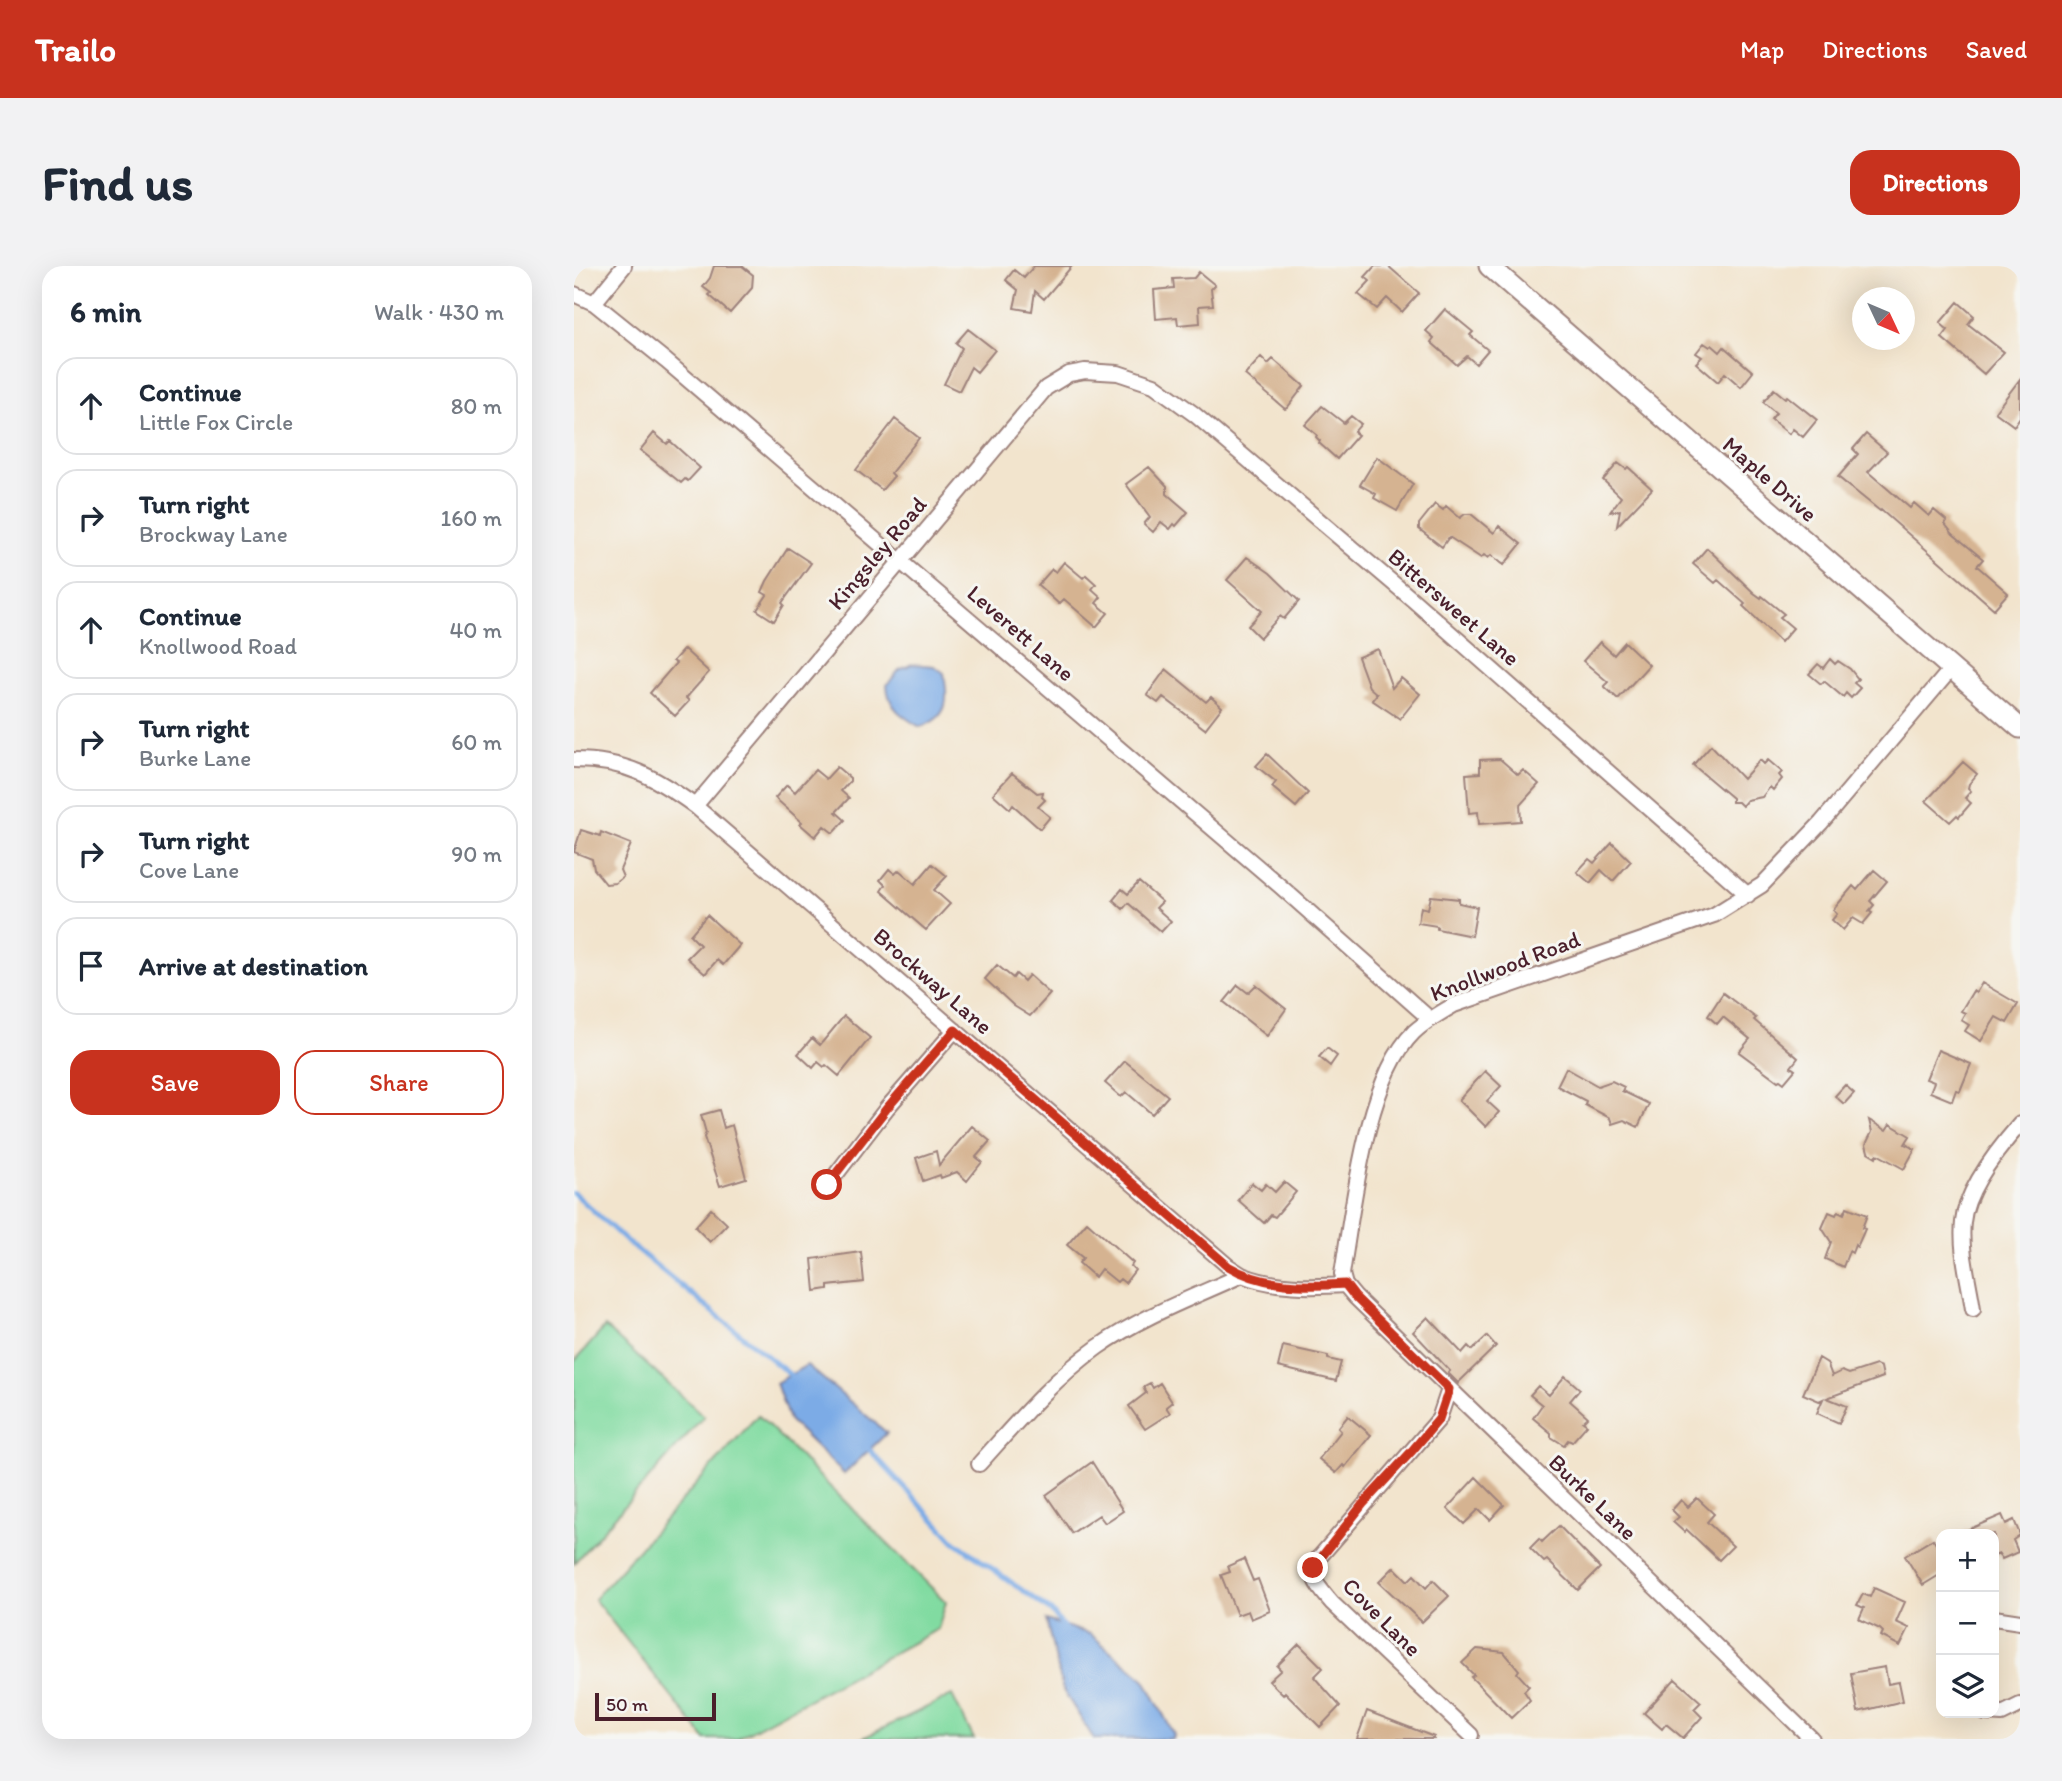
<!DOCTYPE html>
<html lang="en">
<head>
<meta charset="utf-8">
<style>
  body { margin:0; font-family:Itim,sans-serif; background:#f2f2f3; color:#1f2937 }
  .controls { position:absolute; right:21px; bottom:21px; display:grid; overflow:hidden; border-radius:14px; box-shadow:0 7px 28px #0002 }
  .controls button { width:63px; height:63px; display:grid; place-items:center; padding:0; border:0; border-bottom:2px solid #e0e1e3; background:#fff; color:#1f2937; font:35px sans-serif }
  .compass { position:absolute; left:1278px; top:21px; width:63px; height:63px; border-radius:50%; background:#fff; box-shadow:0 7px 28px #0002; rotate:134deg }
  .scale { position:absolute; left:21px; bottom:18px; width:121px; box-sizing:border-box; padding-left:7px; border:4px solid #4a1f2b; border-top:0; font-size:19px; line-height:24px; white-space:nowrap; color:#4a1f2b; -webkit-text-stroke:5px #f6f6f2; paint-order:stroke }
  .stop { position:absolute; width:21px; height:21px; margin:-16px; border:5px solid #c8321e; border-radius:50%; background:#fff }
  .stop.end { background:#c8321e; border-color:#fff; box-shadow:0 2px 7px #0008 }
  .list { margin:0; padding:0; list-style:none }
  h2 { display:flex; justify-content:space-between; align-items:center; height:91px; margin:0; padding:0 28px; font-size:30px }
  h2 small { font-size:23px; font-weight:400; color:#747a83 }
  .list li { display:grid; grid-template-columns:46px 1fr auto; gap:21px; align-items:center; box-sizing:border-box; height:98px; margin:0 14px 14px; padding:0 14px; border:2px solid #e0e1e3; border-radius:21px }
  .list b { display:block; font-size:26px; white-space:nowrap }
  .list p { margin:0; font-size:23px; white-space:nowrap; color:#747a83 }
  .list em { font-size:23px; font-style:normal; color:#747a83 }
  .actions { display:flex; gap:14px; padding:21px 28px }
  .actions a { flex:1; padding:16px 0; border:2px solid #c8321e; border-radius:21px; text-align:center; font-size:24px; color:#c8321e }
  .actions .main { background:#c8321e; color:#fff }
  .icon { flex:none; width:38px; height:38px; fill:none; stroke:currentColor; stroke-width:2; stroke-linecap:round; stroke-linejoin:round }
  .map { position:relative; flex:none; width:1446px; height:1473px; overflow:hidden; border-radius:21px }
  header { display:flex; align-items:center; gap:42px; box-sizing:border-box; height:98px; padding:0 35px; background:#c8321e; color:#fff }
  header strong { font-size:33px }
  nav { display:flex; gap:38px; margin-inline-start:auto; font-size:24px }
  .intro { display:flex; align-items:center; justify-content:space-between; box-sizing:border-box; height:168px; padding:0 42px }
  h1 { margin:0; font-size:49px }
  .button { padding:18px 32px; border-radius:21px; background:#c8321e; color:#fff; font-size:24px; font-weight:700 }
  main { display:flex; gap:42px; padding:0 42px }
  aside { flex:1; background:#fff; border-radius:21px; box-shadow:0 7px 28px #0002 }
  .map>svg:first-child { display:block }
</style>
</head>
<body>
<header>
<strong>Trailo</strong>
<nav><a>Map</a><a>Directions</a><a>Saved</a></nav>
</header>
<div class="intro"><h1>Find us</h1><a class="button">Directions</a></div>
<main>
<aside>
<h2>6 min<small>Walk · 430 m</small></h2>
<ul class="list">
<li><svg class="icon" aria-label="ahead" viewBox="0 0 24 24"><path d="M12 20V5M6 11l6-6 6 6"/></svg><div><b>Continue</b><p>Little Fox Circle</p></div><em>80 m</em></li>
<li><svg class="icon" aria-label="right" viewBox="0 0 24 24"><path d="M7 20v-9h11M14 6l5 5-5 5"/></svg><div><b>Turn right</b><p>Brockway Lane</p></div><em>160 m</em></li>
<li><svg class="icon" aria-label="ahead" viewBox="0 0 24 24"><path d="M12 20V5M6 11l6-6 6 6"/></svg><div><b>Continue</b><p>Knollwood Road</p></div><em>40 m</em></li>
<li><svg class="icon" aria-label="right" viewBox="0 0 24 24"><path d="M7 20v-9h11M14 6l5 5-5 5"/></svg><div><b>Turn right</b><p>Burke Lane</p></div><em>60 m</em></li>
<li><svg class="icon" aria-label="right" viewBox="0 0 24 24"><path d="M7 20v-9h11M14 6l5 5-5 5"/></svg><div><b>Turn right</b><p>Cove Lane</p></div><em>90 m</em></li>
<li><svg class="icon" aria-label="arrive" viewBox="0 0 24 24"><path d="M6 21V4h12l-3 4 3 4H6"/></svg><div><b>Arrive at destination</b></div></li>
</ul>
<div class="actions"><a class="main">Save</a><a>Share</a></div>
</aside>
<div class="map">
<svg width="1446" height="1473" viewBox="0 0 1446 1473">
  <rect width="100%" height="100%" fill="#f6f6f2"/>
  <filter id="ink" filterUnits="userSpaceOnUse"><feTurbulence type="fractalNoise" baseFrequency=".0143" numOctaves="2"/><feDisplacementMap in="SourceGraphic" scale="14" xChannelSelector="R" yChannelSelector="G"/><feConvolveMatrix kernelMatrix="1 2 1 2 8 2 1 2 1" color-interpolation-filters="sRGB"/></filter>
  <filter id="wash" filterUnits="userSpaceOnUse"><feTurbulence type="fractalNoise" baseFrequency=".00686" numOctaves="4" result="noise"/><feDisplacementMap in="SourceGraphic" scale="28" xChannelSelector="R" yChannelSelector="G"/><feGaussianBlur stdDeviation="1.57" result="paint"/><feColorMatrix in="noise" values="0 0 0 0 0 0 0 0 0 0 0 0 0 0 0 0 0 1.4 0 .05"/><feComposite in="paint" operator="in"/></filter>
  <g filter="url(#wash)">
    <rect width="100%" height="100%" fill="#f2e4cd"/>
    <!-- green -->
    <path fill="#81dba1" stroke="#667d66" stroke-width="2" d="M 31,1061 L 130,1150 L 0,1297 L 0,1096 Z
      M 184,1149 L 372,1336 L 364,1363 L 162,1473 L 131,1473 L 20,1333 Z
      M 378,1429 L 400,1473 L 287,1473 Z"/>
    <!-- water -->
    <path fill="#7babe6" stroke="#626588" stroke-width="2" d="M 338,398 L 360,400 L 370,407 C 374,434 376,451 346,461 C 328,450 314,442 313,419 L 325,404 Z
      M 233,1099 L 313,1167 L 270,1208 L 215,1154 L 202,1117 Z
      M 472,1354 L 516,1368 L 571,1414 L 600,1469 L 599,1473 L 520,1473 L 489,1424 Z"/>
    <g fill="none" stroke-linecap="round" stroke-linejoin="round">
      <!-- stream -->
      <path stroke="#7babe6" stroke-width="5" d="M 0,927 L 51,974 L 220,1112
        M 291,1179 L 380,1275 L 477,1345 L 491,1363"/>
    </g>
    <g id="blocks">
      <!-- building -->
      <path fill="#d5b391" d="M 140,0 L 168,0 L 179,9 L 178,22 L 156,47 L 135,29 L 137,27 L 129,21 L 136,12 Z
        M 460,0 L 498,0 L 470,33 L 461,25 L 458,45 L 440,42 L 444,24 L 432,14 L 440,4 L 450,12 Z
        M 801,0 L 814,0 L 845,27 L 828,46 L 813,32 L 803,43 L 784,28 L 796,15 L 791,11 Z
        M 625,6 L 641,19 L 637,23 L 639,39 L 625,40 L 626,57 L 604,59 L 603,51 L 582,53 L 580,24 L 600,22 L 599,13 L 620,12 Z
        M 1384,36 L 1400,50 L 1394,58 L 1430,86 L 1410,108 L 1368,72 L 1374,64 L 1366,57 Z
        M 871,43 L 899,66 L 896,69 L 914,84 L 902,98 L 893,90 L 883,99 L 857,76 L 860,72 L 852,65 Z
        M 394,63 L 421,84 L 403,106 L 397,101 L 385,125 L 370,118 L 388,82 L 382,77 Z
        M 1130,77 L 1136,81 L 1138,79 L 1146,86 L 1150,81 L 1179,106 L 1167,121 L 1151,107 L 1144,116 L 1122,97 L 1128,91 L 1122,87 Z
        M 687,91 L 694,98 L 699,93 L 730,120 L 713,142 L 711,143 L 671,109 Z
        M 1446,113 L 1446,151 L 1440,160 L 1421,146 Z
        M 1200,123 L 1211,132 L 1213,130 L 1243,154 L 1229,171 L 1219,163 L 1215,168 L 1197,153 L 1202,147 L 1189,136 Z
        M 748,140 L 770,157 L 777,150 L 787,158 L 780,166 L 784,169 L 763,193 L 745,177 L 746,175 L 742,171 L 743,169 L 731,159 Z
        M 321,153 L 345,172 L 317,207 L 320,210 L 308,224 L 282,204 Z
        M 80,167 L 93,178 L 96,175 L 126,202 L 114,215 L 111,213 L 107,217 L 66,184 Z
        M 1292,168 L 1313,186 L 1294,206 L 1336,242 L 1340,237 L 1355,250 L 1360,244 L 1373,255 L 1371,258 L 1379,268 L 1409,293 L 1403,300 L 1434,327 L 1420,343 L 1307,244 L 1306,245 L 1264,211 L 1284,188 L 1279,183 Z
        M 803,191 L 839,218 L 823,245 L 800,232 L 802,228 L 786,219 Z
        M 1044,197 L 1052,203 L 1054,201 L 1078,223 L 1043,260 L 1046,244 L 1036,246 L 1047,231 L 1029,214 Z
        M 575,201 L 593,220 L 593,228 L 614,246 L 602,260 L 600,258 L 596,263 L 587,256 L 579,266 L 570,258 L 576,251 L 552,218 Z
        M 861,238 L 869,244 L 872,240 L 886,252 L 891,248 L 897,248 L 920,267 L 925,260 L 947,278 L 930,299 L 917,289 L 914,292 L 910,289 L 907,292 L 875,271 L 868,281 L 845,263 L 845,258 Z
        M 214,282 L 237,297 L 208,337 L 210,339 L 200,355 L 183,344 L 193,329 L 188,326 L 193,315 Z
        M 1133,282 L 1180,327 L 1187,332 L 1188,330 L 1210,348 L 1206,351 L 1219,362 L 1207,376 L 1169,340 L 1171,338 L 1144,314 L 1141,317 L 1119,298 Z
        M 673,291 L 696,307 L 725,335 L 710,353 L 706,350 L 686,372 L 674,360 L 688,345 L 653,314 Z
        M 490,296 L 509,312 L 512,309 L 522,318 L 518,323 L 527,331 L 522,337 L 534,347 L 522,361 L 490,333 L 485,338 L 464,319 L 478,303 L 482,306 Z
        M 1026,376 L 1040,389 L 1051,376 L 1075,399 L 1044,433 L 1030,420 L 1034,416 L 1009,395 Z
        M 110,383 L 135,406 L 112,432 L 115,435 L 101,450 L 76,427 L 102,397 L 99,395 Z
        M 804,383 L 818,422 L 827,412 L 846,428 L 826,453 L 798,434 L 803,428 L 795,421 L 784,391 Z
        M 1256,393 L 1261,398 L 1264,395 L 1276,403 L 1284,413 L 1280,417 L 1286,422 L 1277,432 L 1272,427 L 1269,431 L 1250,415 L 1247,418 L 1235,408 L 1244,398 L 1249,402 Z
        M 592,403 L 632,436 L 637,431 L 648,441 L 631,463 L 589,431 L 584,437 L 573,429 Z
        M 1137,479 L 1169,513 L 1186,494 L 1190,498 L 1194,494 L 1208,506 L 1205,509 L 1208,513 L 1199,524 L 1196,521 L 1188,531 L 1173,534 L 1168,540 L 1164,536 L 1158,536 L 1158,532 L 1119,499 Z
        M 693,488 L 734,527 L 722,541 L 698,521 L 702,516 L 682,500 Z
        M 926,493 L 944,509 L 949,504 L 965,518 L 946,539 L 947,555 L 905,558 L 904,546 L 895,547 L 892,508 L 906,507 L 906,494 Z
        M 1389,496 L 1403,508 L 1395,518 L 1394,522 L 1397,525 L 1391,532 L 1397,537 L 1385,551 L 1383,549 L 1376,556 L 1352,535 Z
        M 263,501 L 276,512 L 276,515 L 267,525 L 275,532 L 262,546 L 271,554 L 259,567 L 250,560 L 241,571 L 226,558 L 228,556 L 201,532 L 213,519 L 221,526 L 241,504 L 252,513 Z
        M 438,507 L 463,527 L 469,526 L 468,531 L 471,534 L 464,541 L 476,551 L 466,563 L 439,539 L 436,543 L 419,528 Z
        M 7,564 L 26,570 L 27,566 L 57,578 L 46,604 L 49,611 L 41,617 L 32,618 L 20,603 L 18,593 L 0,586 Z
        M 1038,577 L 1057,595 L 1039,615 L 1027,604 L 1016,617 L 1003,606 L 1015,593 L 1020,597 Z
        M 358,598 L 373,610 L 360,624 L 376,638 L 352,664 L 307,625 L 311,619 L 306,614 L 315,603 L 321,608 L 325,604 L 341,618 Z
        M 1300,604 L 1313,615 L 1296,635 L 1300,639 L 1295,645 L 1298,647 L 1289,658 L 1279,652 L 1269,664 L 1258,654 L 1263,648 L 1259,644 L 1279,620 L 1283,624 Z
        M 565,616 L 588,636 L 582,642 L 597,655 L 587,666 L 554,637 L 549,643 L 539,634 L 548,623 L 554,628 Z
        M 857,630 L 885,633 L 885,637 L 903,641 L 898,670 L 863,663 L 863,660 L 844,657 L 847,641 L 854,643 Z
        M 133,649 L 166,679 L 149,699 L 143,694 L 131,708 L 113,692 L 126,679 L 116,669 Z
        M 423,699 L 439,712 L 442,708 L 450,715 L 455,709 L 476,728 L 456,750 L 440,740 L 411,713 Z
        M 1408,717 L 1444,738 L 1433,757 L 1422,751 L 1407,775 L 1391,765 L 1395,759 L 1387,754 L 1391,747 L 1387,745 L 1399,725 L 1402,727 Z
        M 664,719 L 674,727 L 682,719 L 712,743 L 693,770 L 650,736 Z
        M 1149,727 L 1182,752 L 1180,754 L 1224,792 L 1217,801 L 1221,804 L 1210,817 L 1206,814 L 1204,815 L 1165,786 L 1176,773 L 1149,751 L 1143,758 L 1134,750 Z
        M 270,750 L 296,772 L 265,810 L 252,799 L 250,801 L 244,796 L 239,802 L 224,788 L 238,772 L 246,779 Z
        M 753,782 L 763,790 L 756,800 L 745,791 Z
        M 1364,784 L 1397,798 L 1386,825 L 1382,824 L 1378,835 L 1356,826 L 1360,816 L 1352,813 Z
        M 551,795 L 594,830 L 578,848 L 552,826 L 547,831 L 531,817 Z
        M 992,802 L 1024,820 L 1038,815 L 1050,821 L 1048,825 L 1075,838 L 1064,861 L 1050,854 L 1038,858 L 1036,852 L 1011,839 L 1012,835 L 983,820 Z
        M 911,805 L 927,820 L 913,835 L 925,846 L 912,861 L 885,834 Z
        M 1271,819 L 1280,827 L 1270,838 L 1261,830 Z
        M 145,844 L 150,862 L 158,859 L 172,912 L 146,920 L 130,871 L 132,867 L 127,849 Z
        M 1295,854 L 1312,864 L 1316,858 L 1336,870 L 1331,878 L 1341,883 L 1330,903 L 1303,888 L 1302,891 L 1294,886 L 1292,878 L 1298,866 Z
        M 398,860 L 416,875 L 402,891 L 408,896 L 393,915 L 383,906 L 367,912 L 366,909 L 349,915 L 342,892 L 362,885 L 365,899 Z
        M 710,916 L 722,926 L 701,951 L 697,949 L 690,957 L 664,934 L 678,917 L 687,924 L 692,918 L 701,926 Z
        M 1273,941 L 1293,949 L 1288,962 L 1291,963 L 1283,981 L 1281,979 L 1278,987 L 1275,985 L 1269,1001 L 1251,993 L 1257,976 L 1248,962 L 1255,946 L 1262,949 L 1264,945 L 1270,948 Z
        M 137,943 L 153,958 L 136,976 L 121,961 Z
        M 513,956 L 559,997 L 557,1000 L 561,1004 L 551,1017 L 546,1013 L 543,1016 L 527,1003 L 521,1011 L 505,997 L 509,992 L 493,979 Z
        M 287,986 L 290,1016 L 254,1020 L 254,1023 L 241,1025 L 238,993 Z
        M 854,1051 L 888,1087 L 894,1080 L 898,1084 L 913,1070 L 922,1080 L 884,1117 L 874,1107 L 876,1105 L 839,1066 Z
        M 709,1080 L 754,1090 L 754,1093 L 767,1096 L 762,1115 L 704,1101 Z
        M 1245,1092 L 1253,1097 L 1258,1110 L 1268,1105 L 1275,1108 L 1302,1099 L 1307,1101 L 1309,1111 L 1253,1132 L 1273,1140 L 1265,1157 L 1243,1147 L 1249,1133 L 1245,1135 L 1229,1128 Z
        M 991,1110 L 1006,1123 L 996,1135 L 1014,1151 L 1009,1156 L 1013,1159 L 998,1176 L 994,1174 L 990,1179 L 977,1171 L 977,1167 L 959,1152 L 968,1139 L 956,1129 L 964,1120 L 975,1129 Z
        M 576,1117 L 579,1122 L 586,1117 L 598,1136 L 592,1141 L 596,1147 L 571,1163 L 555,1140 L 572,1127 L 569,1121 Z
        M 774,1150 L 797,1169 L 771,1201 L 769,1199 L 762,1207 L 745,1193 L 767,1165 L 764,1162 Z
        M 518,1196 L 549,1245 L 531,1257 L 525,1249 L 498,1267 L 472,1229 Z
        M 902,1211 L 930,1239 L 916,1254 L 905,1243 L 890,1258 L 874,1243 L 875,1240 Z
        M 1123,1232 L 1140,1248 L 1133,1256 L 1159,1280 L 1145,1294 L 1112,1263 L 1110,1266 L 1099,1256 L 1105,1251 L 1098,1244 L 1107,1234 L 1114,1241 Z
        M 1428,1249 L 1432,1258 L 1440,1254 L 1446,1269 L 1439,1274 L 1444,1286 L 1428,1293 L 1425,1288 L 1420,1290 L 1420,1268 L 1384,1268 Z
        M 985,1260 L 1026,1302 L 1004,1324 L 973,1294 L 970,1296 L 956,1282 L 965,1273 L 968,1276 Z
        M 1359,1273 L 1367,1287 L 1367,1308 L 1349,1319 L 1331,1290 Z
        M 670,1293 L 679,1315 L 684,1313 L 696,1345 L 677,1353 L 674,1345 L 663,1349 L 647,1309 L 656,1306 L 654,1300 Z
        M 820,1301 L 834,1315 L 840,1309 L 852,1322 L 859,1314 L 875,1330 L 848,1356 L 805,1316 Z
        M 1300,1322 L 1331,1336 L 1322,1356 L 1335,1362 L 1326,1380 L 1307,1370 L 1309,1366 L 1306,1363 L 1285,1353 L 1290,1342 L 1283,1339 L 1289,1328 L 1296,1331 Z
        M 725,1378 L 749,1402 L 740,1411 L 766,1440 L 746,1461 L 711,1426 L 709,1429 L 695,1415 L 707,1404 L 703,1400 Z
        M 903,1383 L 930,1386 L 945,1404 L 943,1407 L 955,1420 L 950,1425 L 956,1434 L 937,1452 L 897,1411 L 900,1409 L 888,1397 Z
        M 1311,1401 L 1314,1418 L 1325,1416 L 1329,1435 L 1284,1446 L 1277,1407 Z
        M 1101,1413 L 1127,1436 L 1120,1443 L 1128,1451 L 1109,1472 L 1092,1458 L 1088,1463 L 1070,1447 Z
        M 793,1445 L 860,1471 L 860,1473 L 783,1473 Z"/>
    </g>
  </g>
  <g filter="url(#ink)">
    <use href="#blocks" fill-opacity="0" stroke="#9e827c" stroke-width="2"/>
    <g fill="none" stroke-linecap="round" stroke-linejoin="round">
      <!-- street casing -->
      <g stroke="#9e827c" stroke-width="18">
        <path id="street" d="M 0,28 L 20,37 L 92,95 L 706,620 L 856,753
          M 20,37 L 50,0
          M 0,494 C 51,494 81,511 121,540 L 654,1000 L 668,1009
          M 121,540 L 472,122 L 495,108 L 511,105 L 544,107 L 580,119 L 620,148 L 839,334 L 1174,629
          M 253,920 L 313,842 L 381,764
          M 1399,1043 C 1395,1015 1386,985 1389,956 C 1392,924 1425,882 1446,858
          M 875,1123 L 865,1153 L 742,1295 C 734,1312 748,1325 758,1337 L 897,1469
          M 405,1198 C 442,1157 479,1113 524,1081 C 568,1050 620,1031 668,1009 C 700,1022 738,1021 771,1019
          M 1420,1352 L 1446,1356
          M 1411,1447 L 1428,1448 L 1446,1439
          M 1238,1473 L 781,1031 L 771,1019 L 768,1008 C 779,942 792,813 840,766 C 852,755 866,747 880,739 L 1140,649 L 1188,619 L 1247,557 L 1377,403"/>
      </g>
      <!-- secondary casing -->
      <g stroke="#9e827c" stroke-width="23">
        <path id="secondary" d="M 915,0 L 1446,462"/>
      </g>
      <!-- street -->
      <use href="#street" stroke="#fff" stroke-width="14"/>
      <!-- secondary -->
      <use href="#secondary" stroke="#fff" stroke-width="19"/>
    </g>
  </g>
  <g fill="none" stroke-linecap="round" stroke-linejoin="round" filter="url(#ink)">
    <!-- route -->
    <path stroke="#c8321e" stroke-width="9" d="M 253,919 L 313,842 L 381,764 L 654,1000 C 689,1021 731,1021 771,1018 L 781,1031 L 875,1123 L 865,1153 L 837,1186 L 789,1238 L 739,1302"/>
  </g>
  <g text-anchor="middle" stroke-width="6" stroke-linejoin="round" paint-order="stroke">
    <!-- street labels -->
    <g font-size="23" fill="#4a1f2b" stroke="#f6f6f2">
      <text transform="translate(1196 213) rotate(41)" y="8">Maple Drive</text>
      <text transform="translate(303 287) rotate(-50)" y="8">Kingsley Road</text>
      <text transform="translate(880 341) rotate(41)" y="8">Bittersweet Lane</text>
      <text transform="translate(447 367) rotate(41)" y="8">Leverett Lane</text>
      <text transform="translate(931 700) rotate(-21)" y="8">Knollwood Road</text>
      <text transform="translate(359 715) rotate(41)" y="8">Brockway Lane</text>
      <text transform="translate(1019 1231) rotate(44)" y="8">Burke Lane</text>
      <text transform="translate(808 1351) rotate(45)" y="8">Cove Lane</text>
    </g>
  </g>
</svg>
<div class="controls">
<button>+</button>
<button>−</button>
<button><svg class="icon" aria-label="layers" viewBox="0 0 24 24"><path d="M12 4l9 5-9 5-9-5zM3 14l9 5 9-5"/></svg></button>
</div>
<svg class="compass" viewBox="-18 -18 36 36"><path d="M0-13l5 13h-10z" fill="#e53935"/><path d="M0 13l5-13h-10z" fill="#747a83"/></svg>
<div class="scale">50 m</div>
<div class="stop" style="left:253px;top:919px"></div>
<div class="stop end" style="left:739px;top:1302px"></div>
</div>
</main>
</body>
</html>
